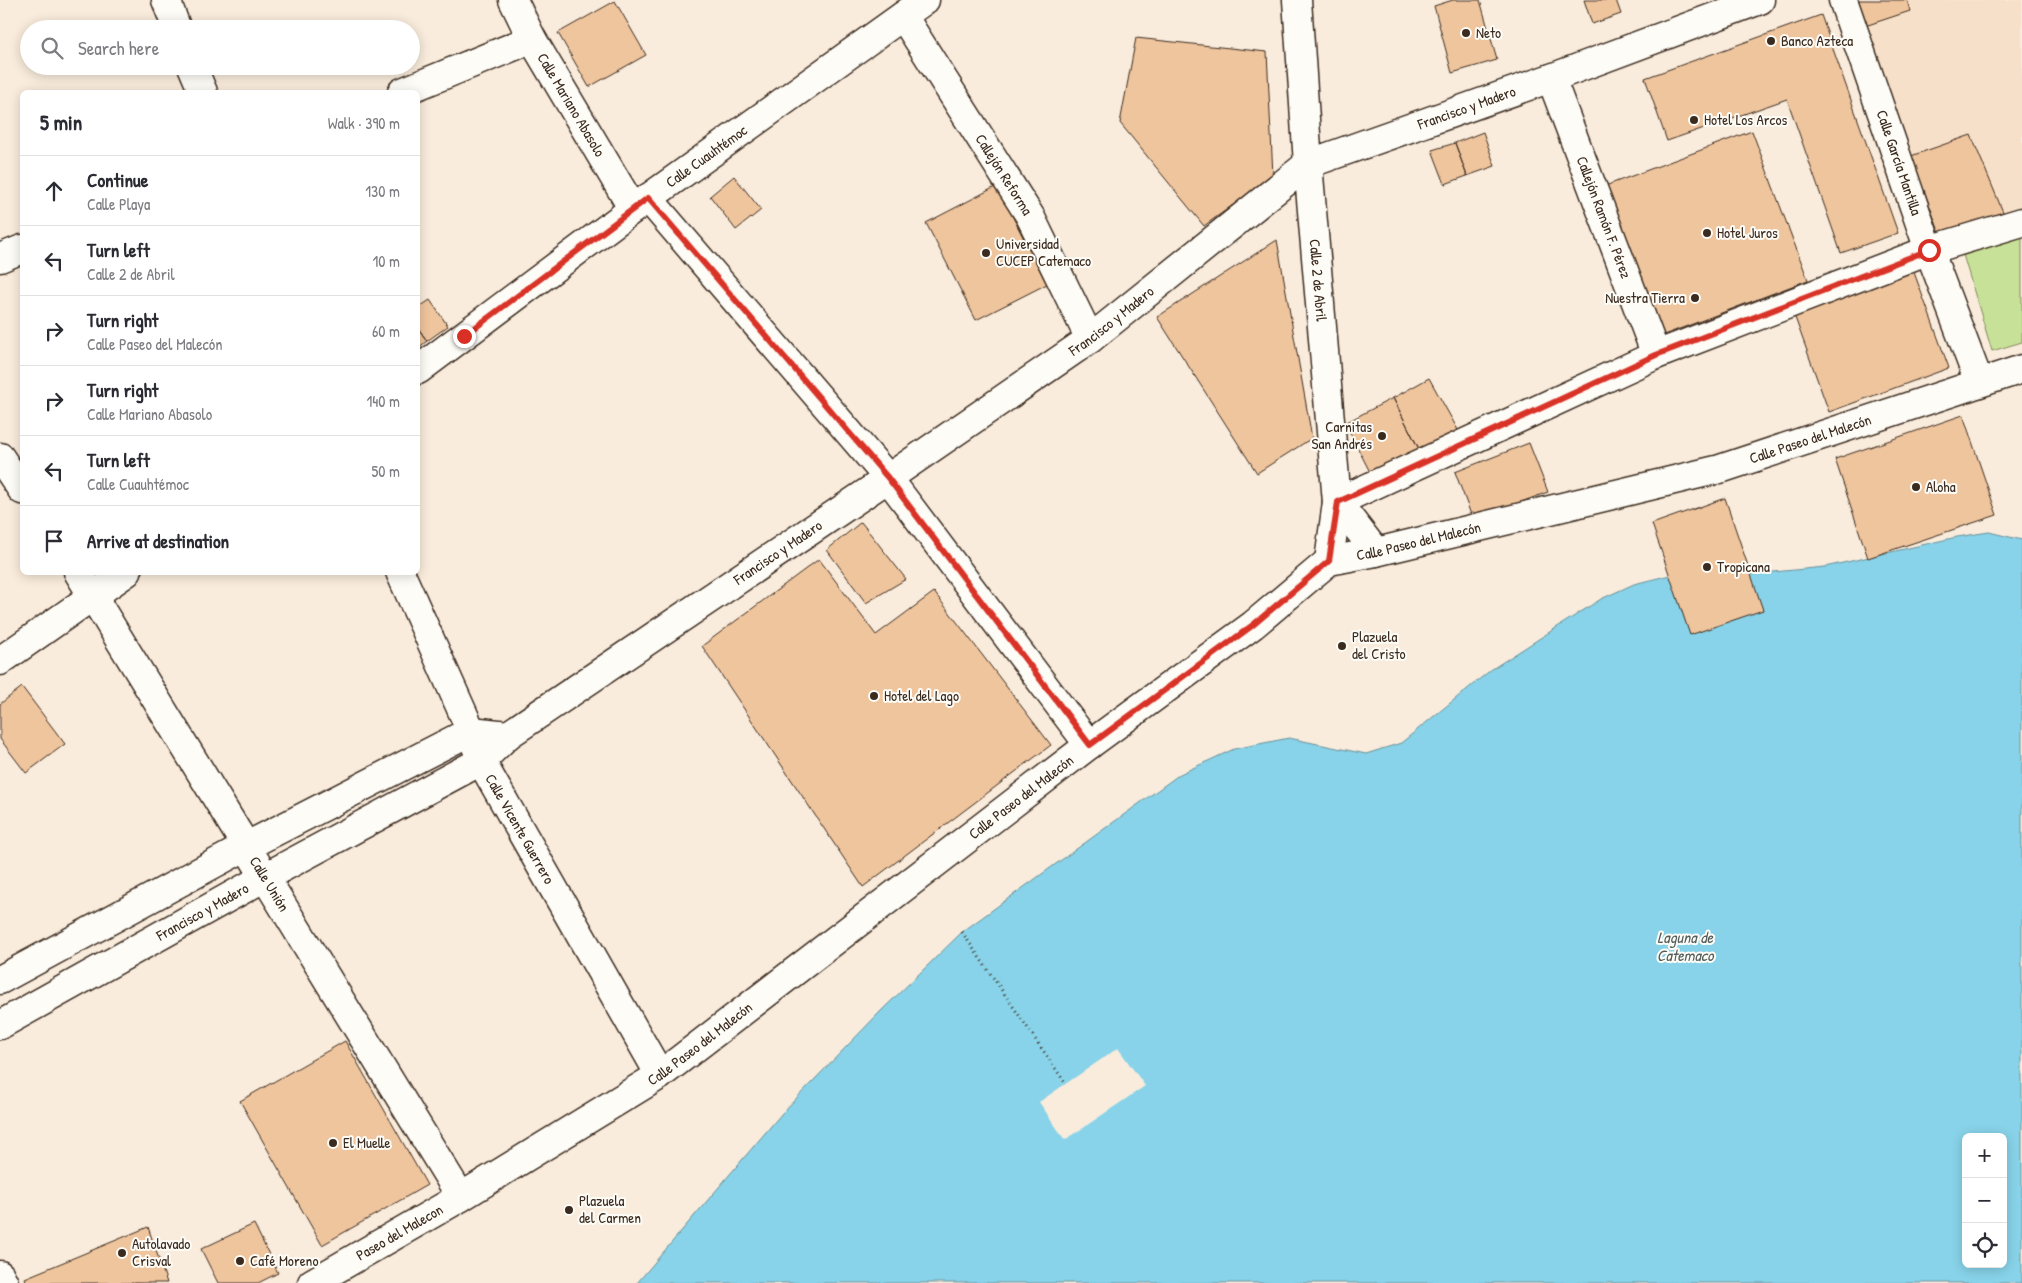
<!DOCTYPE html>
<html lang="en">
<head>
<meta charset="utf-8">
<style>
  body { margin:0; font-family:"Patrick Hand",sans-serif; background:#f7f7f7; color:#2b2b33 }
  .controls { position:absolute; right:15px; bottom:15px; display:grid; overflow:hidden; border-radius:8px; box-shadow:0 2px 12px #0003 }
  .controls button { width:45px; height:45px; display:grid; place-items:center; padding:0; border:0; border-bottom:1px solid #e1e1e2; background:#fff; color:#2b2b33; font:25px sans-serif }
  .stop { position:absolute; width:15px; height:15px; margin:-11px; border:4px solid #d93025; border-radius:50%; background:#fff }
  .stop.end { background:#d93025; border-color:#fff; box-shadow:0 1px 5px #0008 }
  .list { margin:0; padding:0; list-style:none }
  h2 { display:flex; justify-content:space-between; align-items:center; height:65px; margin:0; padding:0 20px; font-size:21px }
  h2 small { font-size:16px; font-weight:400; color:#7c7c81 }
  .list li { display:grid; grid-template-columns:32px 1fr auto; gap:15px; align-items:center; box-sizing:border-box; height:70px; padding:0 20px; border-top:1px solid #e1e1e2 }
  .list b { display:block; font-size:19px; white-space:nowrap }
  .list p { margin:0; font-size:16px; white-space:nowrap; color:#7c7c81 }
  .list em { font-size:16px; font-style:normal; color:#7c7c81 }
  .icon { flex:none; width:28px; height:28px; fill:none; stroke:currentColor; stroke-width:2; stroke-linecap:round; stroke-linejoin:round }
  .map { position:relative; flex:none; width:2022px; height:1283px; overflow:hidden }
  .search { position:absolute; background:#fff; box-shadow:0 2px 12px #0003; left:20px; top:20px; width:400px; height:55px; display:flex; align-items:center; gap:12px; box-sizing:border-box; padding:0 18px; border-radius:28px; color:#7c7c81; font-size:19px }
  .panel { position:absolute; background:#fff; box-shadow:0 2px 12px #0003; left:20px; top:90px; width:400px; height:485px; border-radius:8px }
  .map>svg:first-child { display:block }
</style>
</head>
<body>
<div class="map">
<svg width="2022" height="1283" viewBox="0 0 2022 1283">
  <rect width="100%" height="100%" fill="#f9ecdc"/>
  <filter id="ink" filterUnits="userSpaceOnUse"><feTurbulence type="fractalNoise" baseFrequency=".02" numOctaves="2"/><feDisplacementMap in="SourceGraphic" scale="10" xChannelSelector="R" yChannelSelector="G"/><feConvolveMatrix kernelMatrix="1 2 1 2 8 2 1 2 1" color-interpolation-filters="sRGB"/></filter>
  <g filter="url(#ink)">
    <!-- built -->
    <path fill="#f6e0c9" d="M 1857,0 L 2022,0 L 2022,205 L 1940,234 Z"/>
    <!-- green -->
    <path fill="#c7e298" stroke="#81865b" d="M 2022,230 L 2022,342 L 1992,351 L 1961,248 Z"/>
    <!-- water -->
    <path fill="#88d3e9" stroke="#698f98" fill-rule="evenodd" d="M 1989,532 L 2022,540 L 2022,1283 L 637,1283 L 783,1112 L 881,1011 L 962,932 L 1180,774 L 1234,749 L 1289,738 L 1366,754 L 1401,743 L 1492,669 L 1601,599 L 1634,584 L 1670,575 L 1753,574 L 1825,567 L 1957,537 ZM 1966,1137 L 2003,1137 L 2003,1264 L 1966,1264 Z"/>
    <!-- pier -->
    <path fill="#f9ecdc" d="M 1118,1048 L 1145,1086 L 1065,1140 L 1039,1102 Z"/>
    <!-- building -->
    <path fill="#efc59e" stroke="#3b2a1e" d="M 1453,0 L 1480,0 L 1497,60 L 1452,73 L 1434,6 Z
      M 1584,0 L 1616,0 L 1621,14 L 1592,24 Z
      M 1857,0 L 1907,0 L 1910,11 L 1865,26 Z
      M 615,1 L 646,55 L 589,87 L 558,33 Z
      M 1821,15 L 1898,233 L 1841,253 L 1787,99 L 1667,141 L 1645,78 Z
      M 1136,38 L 1267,52 L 1273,176 L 1204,226 L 1120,123 Z
      M 1752,131 L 1808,280 L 1661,336 L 1605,186 Z
      M 1483,132 L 1495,166 L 1467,176 L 1455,143 Z
      M 1971,135 L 2003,212 L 1940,234 L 1911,156 Z
      M 1455,143 L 1467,176 L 1445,184 L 1432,150 Z
      M 734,176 L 761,210 L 736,230 L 710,196 Z
      M 997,186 L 1047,284 L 976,320 L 926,223 Z
      M 1277,240 L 1312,438 L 1257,473 L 1157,317 Z
      M 1912,267 L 1949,368 L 1829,412 L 1793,312 Z
      M 430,300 L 448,326 L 427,341 L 418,328 L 418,308 Z
      M 418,328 L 427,341 L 418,348 Z
      M 1429,378 L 1458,430 L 1419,449 L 1393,398 Z
      M 1393,398 L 1419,449 L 1371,474 L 1345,423 Z
      M 1963,415 L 1997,515 L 1868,558 L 1835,459 Z
      M 1529,443 L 1548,492 L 1473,520 L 1455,472 Z
      M 1725,498 L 1763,610 L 1690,635 L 1652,524 Z
      M 861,522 L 906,579 L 866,603 L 827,550 Z
      M 819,559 L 876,635 L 934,592 L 1051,745 L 863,887 L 702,646 Z
      M 22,687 L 65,744 L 26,773 L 0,739 L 0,704 Z
      M 345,1041 L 427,1185 L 322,1245 L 240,1101 Z
      M 254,1224 L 278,1273 L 258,1283 L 218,1283 L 201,1249 Z
      M 148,1227 L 167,1283 L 27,1283 L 25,1278 Z"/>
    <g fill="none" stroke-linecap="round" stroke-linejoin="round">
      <!-- minor casing -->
      <g stroke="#3b2a1e" stroke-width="31">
        <g id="minor">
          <path d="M 166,0 L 177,29"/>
          <path id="s1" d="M 513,0 L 532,39 L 633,209"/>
          <path id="s2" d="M 1297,0 L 1308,164 L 1337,502 L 1329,561"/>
          <path id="s3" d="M 1843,0 L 1929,250 L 1979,382"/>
          <path id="s4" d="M 903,16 L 1030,216 L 1090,339"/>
          <path d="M 192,66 L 203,92"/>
          <path id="s5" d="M 1551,78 L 1656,355"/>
          <path d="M 402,92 L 532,39"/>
          <path d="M 648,198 L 888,478 L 1089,745"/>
          <path d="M 0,258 L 22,249"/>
          <path id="s6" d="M 418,370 L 633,209 L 925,0"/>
          <path d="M 0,457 L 22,490"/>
          <path d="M 1376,552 L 1337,502 L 1656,355 L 1929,250 L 2022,222"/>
          <path id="s7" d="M 78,572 L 461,1197"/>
          <path id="s8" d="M 400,572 L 471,731 L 481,761 L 660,1075"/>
          <path d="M 0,661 L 127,572"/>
          <path d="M 0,980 L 245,847 L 471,731 L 508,735"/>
          <path id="s9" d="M 0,1025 L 265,877 L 481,761 L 508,735 L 881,483 L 1090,339 L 1308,164 L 1551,78 L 1760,0"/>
          <path d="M 0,1275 L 4,1283"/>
          <path id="s10" d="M 312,1283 L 461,1197 L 660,1075 L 1089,745 L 1253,625 L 1329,561 L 1376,552 L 1720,469 L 2022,369"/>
        </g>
      </g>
      <!-- path -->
      <path stroke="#3b2a1e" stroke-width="3" stroke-dasharray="1 4" stroke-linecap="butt" d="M 962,932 L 1066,1084"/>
      <!-- minor -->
      <use href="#minor" stroke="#fdfcf7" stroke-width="28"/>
    </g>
  </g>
  <g fill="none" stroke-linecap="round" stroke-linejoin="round" filter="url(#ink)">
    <!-- route -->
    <path stroke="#d93025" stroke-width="6" d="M 464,336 L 648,198 L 888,478 L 1090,745 L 1253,625 L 1329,561 L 1338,502 L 1656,355 L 1929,250"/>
  </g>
  <!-- markers -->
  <g fill="#3b2a1e" stroke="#fdfcf7" stroke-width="2">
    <circle cx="1466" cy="33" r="5"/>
    <circle cx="1771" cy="41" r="5"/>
    <circle cx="1694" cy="120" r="5"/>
    <circle cx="1707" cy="233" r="5"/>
    <circle cx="986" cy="253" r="5"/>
    <circle cx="1695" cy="298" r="5"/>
    <circle cx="1382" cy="436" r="5"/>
    <circle cx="1916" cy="487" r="5"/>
    <circle cx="1707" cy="567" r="5"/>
    <circle cx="1342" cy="646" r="5"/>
    <circle cx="874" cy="696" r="5"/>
    <circle cx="333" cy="1143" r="5"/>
    <circle cx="569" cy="1210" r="5"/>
    <circle cx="122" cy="1253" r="5"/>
    <circle cx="240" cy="1261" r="5"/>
  </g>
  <g text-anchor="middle" stroke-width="4" stroke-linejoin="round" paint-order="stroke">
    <!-- poi labels -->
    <g font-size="15" fill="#3b2a1e" stroke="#fdfcf7" text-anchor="start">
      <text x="1476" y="38">Neto</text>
      <text x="1781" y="46">Banco Azteca</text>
      <text x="1704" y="125">Hotel Los Arcos</text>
      <text x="1717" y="238">Hotel Juros</text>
      <text x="996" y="249">Universidad<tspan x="996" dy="17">CUCEP Catemaco</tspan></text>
      <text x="1685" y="303" text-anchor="end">Nuestra Tierra</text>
      <text x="1372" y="432" text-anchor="end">Carnitas<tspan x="1372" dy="17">San Andrés</tspan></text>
      <text x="1926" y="492">Aloha</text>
      <text x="1717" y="572">Tropicana</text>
      <text x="1352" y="642">Plazuela<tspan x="1352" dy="17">del Cristo</tspan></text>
      <text x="884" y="701">Hotel del Lago</text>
      <text x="343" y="1148">El Muelle</text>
      <text x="579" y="1206">Plazuela<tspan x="579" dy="17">del Carmen</tspan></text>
      <text x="132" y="1249">Autolavado<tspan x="132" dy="17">Crisval</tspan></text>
      <text x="250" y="1266">Café Moreno</text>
    </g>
    <!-- street labels -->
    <g font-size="15" fill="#3b2a1e" stroke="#fdfcf7">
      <text dy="5" stroke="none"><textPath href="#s1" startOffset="120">Calle Mariano Abasolo</textPath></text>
      <text dy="5" stroke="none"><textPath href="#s9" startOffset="1738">Francisco y Madero</textPath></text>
      <text dy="5" stroke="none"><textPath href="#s6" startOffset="359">Calle Cuauhtémoc</textPath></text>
      <text dy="5" stroke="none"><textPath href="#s3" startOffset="172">Calle García Mantilla</textPath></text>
      <text dy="5" stroke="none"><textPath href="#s4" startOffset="188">Callejón Reforma</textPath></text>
      <text dy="5" stroke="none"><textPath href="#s5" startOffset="149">Callejón Ramón F. Pérez</textPath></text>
      <text dy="5" stroke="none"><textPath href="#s2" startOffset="281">Calle 2 de Abril</textPath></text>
      <text dy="5" stroke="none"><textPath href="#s9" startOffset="1318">Francisco y Madero</textPath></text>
      <text dy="5" stroke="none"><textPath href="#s10" startOffset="1746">Calle Paseo del Malecón</textPath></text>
      <text dy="5" stroke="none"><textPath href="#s10" startOffset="1341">Calle Paseo del Malecón</textPath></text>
      <text dy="5" stroke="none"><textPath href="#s9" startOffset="912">Francisco y Madero</textPath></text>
      <text dy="5" stroke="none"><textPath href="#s10" startOffset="861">Calle Paseo del Malecón</textPath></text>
      <text dy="5" stroke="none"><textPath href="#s8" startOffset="284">Calle Vicente Guerrero</textPath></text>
      <text dy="5" stroke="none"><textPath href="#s7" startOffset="366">Calle Unión</textPath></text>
      <text dy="5" stroke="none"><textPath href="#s9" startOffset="232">Francisco y Madero</textPath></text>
      <text dy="5" stroke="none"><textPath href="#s10" startOffset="456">Calle Paseo del Malecón</textPath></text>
      <text dy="5" stroke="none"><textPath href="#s10" startOffset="101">Paseo del Malecon</textPath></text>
    </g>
    <!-- water labels -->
    <g font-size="16" font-style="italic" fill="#525d5b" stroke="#fdfcf7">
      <text x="1685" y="943">Laguna de<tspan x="1685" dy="18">Catemaco</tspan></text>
    </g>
  </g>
</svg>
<div class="controls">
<button>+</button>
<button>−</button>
<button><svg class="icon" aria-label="locate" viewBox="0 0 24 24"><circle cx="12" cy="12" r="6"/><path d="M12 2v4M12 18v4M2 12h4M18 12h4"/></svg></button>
</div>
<div class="stop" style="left:1929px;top:250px"></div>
<div class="stop end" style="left:464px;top:336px"></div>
<div class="search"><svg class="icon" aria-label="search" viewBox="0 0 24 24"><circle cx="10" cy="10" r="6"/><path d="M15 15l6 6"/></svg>Search here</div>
<section class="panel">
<h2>5 min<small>Walk · 390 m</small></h2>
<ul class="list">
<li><svg class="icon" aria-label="ahead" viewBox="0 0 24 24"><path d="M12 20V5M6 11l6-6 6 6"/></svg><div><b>Continue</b><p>Calle Playa</p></div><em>130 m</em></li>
<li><svg class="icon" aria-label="left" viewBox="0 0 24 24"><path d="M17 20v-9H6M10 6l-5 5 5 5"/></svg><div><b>Turn left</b><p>Calle 2 de Abril</p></div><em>10 m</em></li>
<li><svg class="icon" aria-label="right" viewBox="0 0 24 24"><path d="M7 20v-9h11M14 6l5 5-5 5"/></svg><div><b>Turn right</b><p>Calle Paseo del Malecón</p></div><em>60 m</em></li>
<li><svg class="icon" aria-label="right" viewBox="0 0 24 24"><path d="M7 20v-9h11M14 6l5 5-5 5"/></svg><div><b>Turn right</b><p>Calle Mariano Abasolo</p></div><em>140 m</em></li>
<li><svg class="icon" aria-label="left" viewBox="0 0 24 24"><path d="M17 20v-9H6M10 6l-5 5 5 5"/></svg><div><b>Turn left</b><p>Calle Cuauhtémoc</p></div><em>50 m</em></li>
<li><svg class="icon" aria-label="arrive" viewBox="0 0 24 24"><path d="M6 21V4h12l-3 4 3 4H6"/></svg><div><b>Arrive at destination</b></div></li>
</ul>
</section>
</div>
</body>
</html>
